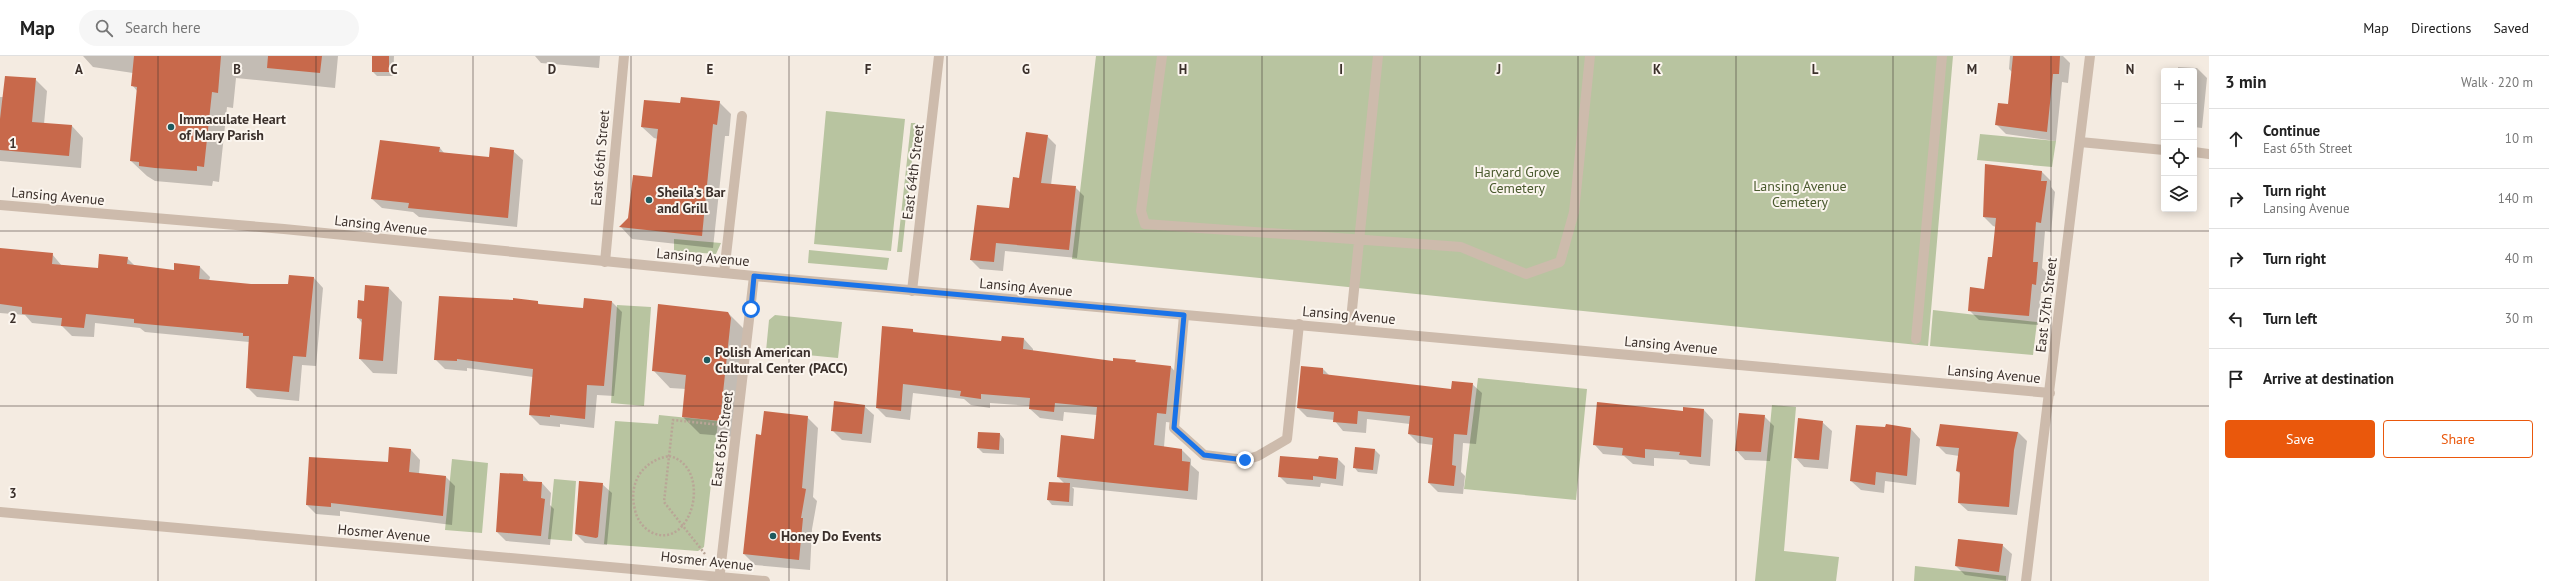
<!DOCTYPE html>
<html lang="en">
<head>
<meta charset="utf-8">
<style>
  body { margin:0; font-family:"PT Sans",sans-serif; background:#f6f6f6; color:#222 }
  .controls { position:absolute; right:12px; top:12px; display:grid; overflow:hidden; border-radius:4px; box-shadow:0 2px 10px #0003 }
  .controls button { width:36px; height:36px; display:grid; place-items:center; padding:0; border:0; border-bottom:1px solid #e0e0e0; background:#fff; color:#222; font:20px sans-serif }
  .stop { position:absolute; width:12px; height:12px; margin:-9px; border:3px solid #1a73e8; border-radius:50%; background:#fff }
  .stop.end { background:#1a73e8; border-color:#fff; box-shadow:0 1px 4px #0008 }
  .list { margin:0; padding:0; list-style:none }
  h2 { display:flex; justify-content:space-between; align-items:center; height:52px; margin:0; padding:0 16px; font-size:17px }
  h2 small { font-size:13px; font-weight:400; color:#767676 }
  .list li { display:grid; grid-template-columns:26px 1fr auto; gap:12px; align-items:center; box-sizing:border-box; height:60px; padding:0 16px; border-top:1px solid #e0e0e0 }
  .list b { display:block; font-size:15px; white-space:nowrap }
  .list p { margin:0; font-size:13px; white-space:nowrap; color:#767676 }
  .list em { font-size:13px; font-style:normal; color:#767676 }
  .actions { display:flex; gap:8px; padding:12px 16px }
  .actions a { flex:1; padding:9px 0; border:1px solid #ea580c; border-radius:4px; text-align:center; font-size:14px; color:#ea580c }
  .actions .main { background:#ea580c; color:#fff }
  .icon { flex:none; width:22px; height:22px; fill:none; stroke:currentColor; stroke-width:2; stroke-linecap:round; stroke-linejoin:round }
  .map { position:relative; flex:none; width:2209px; height:525px; overflow:hidden }
  header { display:flex; align-items:center; gap:24px; box-sizing:border-box; height:56px; padding:0 20px; background:#fff; border-bottom:1px solid #e0e0e0 }
  header strong { font-size:19px }
  nav { display:flex; gap:22px; margin-inline-start:auto; font-size:14px }
  .search { width:280px; height:36px; background:#f6f6f6; display:flex; align-items:center; gap:10px; box-sizing:border-box; padding:0 14px; border-radius:22px; color:#767676; font-size:15px }
  main { display:flex }
  aside { flex:1; background:#fff }
  .map>svg:first-child { display:block }
</style>
</head>
<body>
<header>
<strong>Map</strong>
<div class="search"><svg class="icon" aria-label="search" viewBox="0 0 24 24"><circle cx="10" cy="10" r="6"/><path d="M15 15l6 6"/></svg>Search here</div>
<nav><a>Map</a><a>Directions</a><a>Saved</a></nav>
</header>
<main>
<div class="map">
<svg width="2209" height="525" viewBox="0 0 2209 525">
  <rect width="100%" height="100%" fill="#f4ebe1"/>
  <!-- green -->
  <path fill="#b8c4a0" d="M 1096,0 L 1953,0 L 1928,290 L 1072,203 Z
    M 826,55 L 905,63 L 891,195 L 814,188 Z
    M 911,67 L 916,67 L 902,196 L 897,196 Z
    M 1980,78 L 2056,85 L 2052,111 L 1977,104 Z
    M 674,183 L 721,187 L 716,198 L 674,195 Z
    M 809,194 L 889,202 L 887,214 L 808,207 Z
    M 617,249 L 651,251 L 644,350 L 611,347 Z
    M 1933,254 L 2037,266 L 2033,299 L 1930,290 Z
    M 775,259 L 842,266 L 838,302 L 766,295 L 769,264 Z
    M 1478,322 L 1587,333 L 1576,444 L 1464,433 Z
    M 1772,349 L 1796,351 L 1784,495 L 1839,501 L 1836,525 L 1755,525 Z
    M 659,359 L 718,365 L 704,491 L 698,495 L 604,488 L 615,365 L 658,368 Z
    M 452,403 L 488,407 L 482,477 L 445,474 Z
    M 554,423 L 576,425 L 572,485 L 548,483 Z
    M 1915,510 L 2006,520 L 2006,525 L 1914,525 Z"/>
  <!-- shadow -->
  <path fill="#0003" d="M 83,0 L 338,0 L 335,32 L 236,22 L 233,52 L 227,51 L 219,126 L 213,125 L 212,130 L 155,125 L 147,120 L 131,105 L 138,36 L 132,29 L 133,17 L 93,11 Z
    M 373,0 L 394,0 L 393,20 L 377,20 L 373,16 Z
    M 535,0 L 600,0 L 599,12 L 541,7 Z
    M 2010,0 L 2063,0 L 2070,7 L 2068,27 L 2062,26 L 2056,85 L 2006,78 L 1996,68 L 2009,49 L 2012,16 L 2009,13 Z
    M 2178,11 L 2197,12 L 2207,22 L 2202,72 L 2194,71 L 2194,15 L 2178,15 Z
    M 35,23 L 47,35 L 44,68 L 72,70 L 83,82 L 81,112 L 0,105 L 0,41 L 4,41 Z
    M 719,46 L 731,58 L 729,80 L 725,80 L 713,192 L 632,183 L 621,171 L 629,163 L 653,122 L 658,83 L 654,82 L 642,71 L 681,48 Z
    M 1047,80 L 1056,89 L 1051,129 L 1075,131 L 1084,140 L 1077,202 L 1005,195 L 1003,215 L 980,213 L 971,204 L 1010,154 L 1020,123 Z
    M 440,92 L 444,97 L 490,102 L 513,95 L 523,104 L 517,171 L 419,161 L 413,156 L 382,152 L 372,143 Z
    M 1986,109 L 2042,116 L 2051,125 L 2051,131 L 2055,136 L 2051,176 L 2045,175 L 2042,212 L 2047,217 L 2045,237 L 2041,237 L 2038,269 L 1979,264 L 1969,254 L 1985,234 L 1993,203 L 1996,171 L 1993,170 L 1984,161 Z
    M 0,193 L 52,198 L 62,210 L 99,213 L 127,202 L 135,210 L 175,215 L 175,208 L 200,211 L 210,221 L 209,225 L 251,229 L 289,229 L 314,222 L 323,232 L 316,310 L 302,309 L 299,345 L 257,341 L 247,331 L 249,286 L 145,276 L 140,272 L 95,267 L 94,281 L 72,280 L 62,270 L 32,267 L 25,259 L 0,257 Z
    M 389,232 L 402,246 L 397,318 L 373,317 L 360,303 L 362,267 L 358,262 L 365,246 Z
    M 585,244 L 612,246 L 622,256 L 614,340 L 597,339 L 594,372 L 560,368 L 560,371 L 540,369 L 530,359 L 533,321 L 467,312 L 467,315 L 445,313 L 435,303 L 537,246 L 540,249 L 584,253 Z
    M 728,257 L 745,274 L 737,381 L 700,378 L 683,361 L 686,333 L 670,332 L 653,314 Z
    M 912,274 L 915,277 L 1002,286 L 1024,283 L 1033,293 L 1033,296 L 1114,306 L 1135,305 L 1138,308 L 1171,311 L 1180,321 L 1175,367 L 1166,366 L 1164,391 L 1182,394 L 1191,403 L 1191,409 L 1199,416 L 1197,444 L 1072,431 L 1074,433 L 1073,450 L 1052,449 L 1048,444 L 1065,428 L 1058,421 L 1095,384 L 1097,359 L 1064,356 L 1063,365 L 1040,362 L 1030,353 L 1030,350 L 990,347 L 990,352 L 971,349 L 964,343 L 913,337 L 910,364 L 886,361 L 877,352 Z
    M 1323,313 L 1330,320 L 1452,334 L 1472,328 L 1482,337 L 1476,388 L 1463,387 L 1461,416 L 1465,420 L 1463,438 L 1438,436 L 1429,427 L 1433,389 L 1418,387 L 1409,378 L 1410,368 L 1367,363 L 1366,377 L 1343,375 L 1334,364 L 1307,361 L 1298,352 Z
    M 864,350 L 874,359 L 871,387 L 842,384 L 832,374 Z
    M 1684,352 L 1704,354 L 1713,364 L 1710,410 L 1690,408 L 1686,404 L 1654,402 L 1654,410 L 1633,408 L 1624,400 L 1603,398 L 1594,388 L 1684,356 Z
    M 1764,360 L 1774,370 L 1770,405 L 1745,404 L 1736,394 Z
    M 807,361 L 818,372 L 813,441 L 817,445 L 812,473 L 810,514 L 755,509 L 744,498 L 762,380 Z
    M 1822,366 L 1832,375 L 1828,413 L 1804,411 L 1795,401 Z
    M 1887,369 L 1911,373 L 1920,383 L 1916,429 L 1885,425 L 1884,437 L 1861,434 L 1851,425 Z
    M 2018,376 L 2027,385 L 2017,459 L 1968,455 L 1959,447 L 1961,419 L 1957,415 L 1959,400 L 1946,398 L 1937,389 Z
    M 1000,378 L 1004,383 L 1004,398 L 983,397 L 978,392 Z
    M 1356,392 L 1375,394 L 1380,399 L 1377,418 L 1358,416 L 1354,411 Z
    M 411,394 L 420,404 L 419,418 L 445,420 L 455,430 L 452,469 L 340,455 L 340,460 L 316,458 L 307,449 L 310,402 L 389,407 Z
    M 1338,403 L 1345,410 L 1343,430 L 1321,427 L 1320,431 L 1287,428 L 1279,420 Z
    M 523,419 L 530,427 L 542,427 L 551,437 L 550,449 L 554,453 L 550,489 L 506,485 L 497,476 Z
    M 602,428 L 612,437 L 607,489 L 585,487 L 576,478 Z
    M 2002,489 L 2012,498 L 2008,525 L 1965,519 L 1956,510 Z"/>
  <!-- building -->
  <path fill="#c8694b" d="M 134,0 L 221,0 L 218,37 L 212,36 L 204,111 L 197,110 L 197,115 L 155,112 L 139,110 L 139,106 L 130,105 L 137,31 L 131,30 Z
    M 268,0 L 322,0 L 320,17 L 267,12 Z
    M 372,0 L 389,0 L 389,16 L 372,16 Z
    M 2013,0 L 2060,0 L 2059,18 L 2053,18 L 2047,76 L 1995,69 L 1998,47 L 2008,48 Z
    M 5,20 L 36,22 L 32,66 L 72,69 L 69,100 L 0,94 L 0,63 Z
    M 681,41 L 720,45 L 717,69 L 713,68 L 702,180 L 619,171 L 628,162 L 633,119 L 652,121 L 658,73 L 641,71 L 644,44 L 680,47 Z
    M 1026,76 L 1048,79 L 1041,127 L 1076,130 L 1069,194 L 996,187 L 994,206 L 970,204 L 977,149 L 1009,152 L 1013,121 L 1019,122 Z
    M 380,84 L 440,91 L 439,96 L 489,101 L 490,91 L 514,94 L 508,162 L 408,152 L 409,147 L 371,143 Z
    M 1985,108 L 2042,115 L 2041,125 L 2047,125 L 2041,167 L 2036,166 L 2033,206 L 2038,206 L 2036,229 L 2032,228 L 2029,260 L 1968,255 L 1970,231 L 1984,233 L 1988,201 L 1992,201 L 1996,162 L 1983,161 Z
    M 0,192 L 53,197 L 52,208 L 98,212 L 99,198 L 128,201 L 127,208 L 174,214 L 174,207 L 200,210 L 199,223 L 251,228 L 288,228 L 289,219 L 314,221 L 306,301 L 293,300 L 289,336 L 246,332 L 249,280 L 243,280 L 243,277 L 134,267 L 134,263 L 86,258 L 84,272 L 61,270 L 62,262 L 22,258 L 22,251 L 0,248 Z
    M 365,229 L 389,231 L 383,305 L 359,303 L 362,263 L 357,262 L 358,244 L 364,245 Z
    M 439,240 L 513,244 L 513,242 L 538,245 L 538,248 L 583,252 L 584,242 L 612,245 L 604,330 L 587,329 L 585,363 L 550,359 L 550,361 L 529,359 L 533,313 L 457,303 L 457,305 L 434,304 Z
    M 658,248 L 728,256 L 731,262 L 720,365 L 682,361 L 686,319 L 652,315 Z
    M 882,270 L 913,273 L 913,276 L 1001,285 L 1002,280 L 1024,282 L 1023,293 L 1113,305 L 1113,302 L 1136,304 L 1135,306 L 1171,310 L 1166,358 L 1157,357 L 1154,389 L 1182,393 L 1182,405 L 1190,406 L 1188,435 L 1057,421 L 1061,379 L 1094,383 L 1097,351 L 1055,347 L 1054,356 L 1029,353 L 1030,342 L 981,338 L 981,343 L 960,340 L 961,335 L 903,328 L 901,355 L 876,352 Z
    M 1301,310 L 1323,312 L 1323,318 L 1451,333 L 1452,325 L 1473,327 L 1467,379 L 1454,378 L 1452,409 L 1456,410 L 1454,430 L 1428,427 L 1433,382 L 1408,378 L 1410,360 L 1358,355 L 1357,368 L 1333,366 L 1334,356 L 1297,352 Z
    M 834,345 L 865,349 L 862,378 L 831,375 Z
    M 1597,346 L 1683,355 L 1683,351 L 1704,353 L 1701,401 L 1679,399 L 1680,396 L 1645,393 L 1645,402 L 1622,399 L 1623,392 L 1593,389 Z
    M 764,355 L 808,360 L 802,432 L 806,433 L 801,462 L 803,462 L 799,504 L 743,498 L 756,378 L 761,379 Z
    M 1739,357 L 1765,359 L 1761,396 L 1735,395 Z
    M 1798,362 L 1823,365 L 1819,404 L 1794,402 Z
    M 1886,368 L 1911,372 L 1907,420 L 1876,416 L 1875,429 L 1850,425 L 1856,369 L 1885,371 Z
    M 1940,368 L 2018,376 L 2014,394 L 2009,451 L 1958,447 L 1960,416 L 1956,415 L 1959,392 L 1936,390 Z
    M 978,376 L 1000,377 L 999,394 L 977,392 Z
    M 389,391 L 411,393 L 409,416 L 446,420 L 443,460 L 331,447 L 331,451 L 306,449 L 309,401 L 388,406 Z
    M 1355,391 L 1375,393 L 1373,414 L 1353,412 Z
    M 1280,400 L 1318,403 L 1319,400 L 1338,402 L 1336,423 L 1313,420 L 1313,424 L 1278,421 Z
    M 500,417 L 523,418 L 523,425 L 542,426 L 541,442 L 545,443 L 541,480 L 496,476 Z
    M 579,425 L 603,427 L 598,481 L 596,482 L 575,478 Z
    M 1049,426 L 1070,427 L 1069,446 L 1047,444 Z
    M 1958,483 L 2003,488 L 1999,516 L 1955,510 Z"/>
  <g fill="none" stroke-linecap="round" stroke-linejoin="round">
    <!-- path -->
    <path stroke="#b9a596" stroke-width="2.5" stroke-dasharray="2 2" stroke-linecap="butt" d="M 669,400 C 713,410 693,494 653,477 C 644,473 637,464 635,454 C 628,427 642,405 669,400 Z
      M 705,498 L 664,446 L 673,364 L 721,369"/>
    <!-- service -->
    <path stroke="#cdbbac" stroke-width="10" d="M 1162,0 L 1141,155 L 1145,168 L 1461,191 L 1526,218 L 1560,206 L 1574,156 L 1590,0
      M 724,217 L 742,60
      M 1184,259 L 1174,372 L 1204,399 L 1245,404 L 1258,400 L 1287,383 L 1299,268
      M 1350,273 L 1378,0
      M 1916,283 L 1942,0"/>
    <!-- minor -->
    <path stroke="#cdbbac" stroke-width="10" d="M 2080,86 L 2164,94
      M 2194,96 L 2209,98
      M 605,206 L 624,0
      M 754,220 L 2050,337
      M 912,235 L 939,0
      M 0,456 L 765,525
      M 2026,525 L 2090,0"/>
    <!-- tertiary -->
    <path stroke="#cdbbac" stroke-width="10" d="M 0,149 L 284,173 L 754,220 L 719,525"/>
  </g>
  <g fill="none" stroke-linecap="round" stroke-linejoin="round">
    <!-- route -->
    <path stroke="#1a73e8" stroke-width="5" d="M 751,253 L 754,220 L 1184,259 L 1174,372 L 1204,399 L 1245,404"/>
  </g>
  <!-- grid -->
  <path fill="none" stroke="#3b302b" stroke-width="1" stroke-opacity="0.55" d="M 158,0 L 158,525M 316,0 L 316,525M 473,0 L 473,525M 631,0 L 631,525M 789,0 L 789,525M 947,0 L 947,525M 1104,0 L 1104,525M 1262,0 L 1262,525M 1420,0 L 1420,525M 1578,0 L 1578,525M 1736,0 L 1736,525M 1893,0 L 1893,525M 2051,0 L 2051,525M 0,175 L 2209,175M 0,350 L 2209,350"/>
  <!-- markers -->
  <g fill="#1f5a5e" stroke="#fbf5ee" stroke-width="1.5">
    <circle cx="171" cy="71" r="4"/>
    <circle cx="649" cy="144" r="4"/>
    <circle cx="707" cy="304" r="4"/>
    <circle cx="773" cy="480" r="4"/>
  </g>
  <g text-anchor="middle" stroke-width="4" stroke-linejoin="round" paint-order="stroke">
    <!-- poi labels -->
    <g font-size="14" font-weight="bold" fill="#3b302b" stroke="#fbf5ee" text-anchor="start">
      <text x="179" y="68">Immaculate Heart<tspan x="179" dy="16">of Mary Parish</tspan></text>
      <text x="657" y="141">Sheila's Bar<tspan x="657" dy="16">and Grill</tspan></text>
      <text x="715" y="301">Polish American<tspan x="715" dy="16">Cultural Center (PACC)</tspan></text>
      <text x="781" y="485">Honey Do Events</text>
    </g>
    <!-- street labels -->
    <g font-size="14" fill="#3b302b" stroke="#fbf5ee">
      <text transform="translate(600 102) rotate(-85)" y="5">East 66th Street</text>
      <text transform="translate(913 116) rotate(-83)" y="5">East 64th Street</text>
      <text transform="translate(58 140) rotate(5)" y="5">Lansing Avenue</text>
      <text transform="translate(381 169) rotate(6)" y="5">Lansing Avenue</text>
      <text transform="translate(703 201) rotate(5)" y="5">Lansing Avenue</text>
      <text transform="translate(1026 231) rotate(5)" y="5">Lansing Avenue</text>
      <text transform="translate(2046 249) rotate(-83)" y="5">East 57th Street</text>
      <text transform="translate(1349 259) rotate(5)" y="5">Lansing Avenue</text>
      <text transform="translate(1671 289) rotate(5)" y="5">Lansing Avenue</text>
      <text transform="translate(1994 318) rotate(5)" y="5">Lansing Avenue</text>
      <text transform="translate(722 383) rotate(-83)" y="5">East 65th Street</text>
      <text transform="translate(384 477) rotate(5)" y="5">Hosmer Avenue</text>
      <text transform="translate(707 505) rotate(6)" y="5">Hosmer Avenue</text>
    </g>
    <!-- park labels -->
    <g font-size="14" fill="#4a5a2e" stroke="#fbf5ee">
      <text x="1517" y="121">Harvard Grove<tspan x="1517" dy="16">Cemetery</tspan></text>
      <text x="1800" y="135">Lansing Avenue<tspan x="1800" dy="16">Cemetery</tspan></text>
    </g>
  </g>
  <g font-size="13" text-anchor="middle" font-weight="bold" fill="#3b302b" stroke="#fbf5ee" stroke-width="4" stroke-linejoin="round" paint-order="stroke">
    <text x="79" y="18">A</text>
    <text x="237" y="18">B</text>
    <text x="394" y="18">C</text>
    <text x="552" y="18">D</text>
    <text x="710" y="18">E</text>
    <text x="868" y="18">F</text>
    <text x="1026" y="18">G</text>
    <text x="1183" y="18">H</text>
    <text x="1341" y="18">I</text>
    <text x="1499" y="18">J</text>
    <text x="1657" y="18">K</text>
    <text x="1815" y="18">L</text>
    <text x="1972" y="18">M</text>
    <text x="2130" y="18">N</text>
    <text x="13" y="92">1</text>
    <text x="13" y="267">2</text>
    <text x="13" y="442">3</text>
  </g>
</svg>
<div class="controls">
<button>+</button>
<button>−</button>
<button><svg class="icon" aria-label="locate" viewBox="0 0 24 24"><circle cx="12" cy="12" r="6"/><path d="M12 2v4M12 18v4M2 12h4M18 12h4"/></svg></button>
<button><svg class="icon" aria-label="layers" viewBox="0 0 24 24"><path d="M12 4l9 5-9 5-9-5zM3 14l9 5 9-5"/></svg></button>
</div>
<div class="stop" style="left:751px;top:253px"></div>
<div class="stop end" style="left:1245px;top:404px"></div>
</div>
<aside>
<h2>3 min<small>Walk · 220 m</small></h2>
<ul class="list">
<li><svg class="icon" aria-label="ahead" viewBox="0 0 24 24"><path d="M12 20V5M6 11l6-6 6 6"/></svg><div><b>Continue</b><p>East 65th Street</p></div><em>10 m</em></li>
<li><svg class="icon" aria-label="right" viewBox="0 0 24 24"><path d="M7 20v-9h11M14 6l5 5-5 5"/></svg><div><b>Turn right</b><p>Lansing Avenue</p></div><em>140 m</em></li>
<li><svg class="icon" aria-label="right" viewBox="0 0 24 24"><path d="M7 20v-9h11M14 6l5 5-5 5"/></svg><div><b>Turn right</b></div><em>40 m</em></li>
<li><svg class="icon" aria-label="left" viewBox="0 0 24 24"><path d="M17 20v-9H6M10 6l-5 5 5 5"/></svg><div><b>Turn left</b></div><em>30 m</em></li>
<li><svg class="icon" aria-label="arrive" viewBox="0 0 24 24"><path d="M6 21V4h12l-3 4 3 4H6"/></svg><div><b>Arrive at destination</b></div></li>
</ul>
<div class="actions"><a class="main">Save</a><a>Share</a></div>
</aside>
</main>
</body>
</html>
